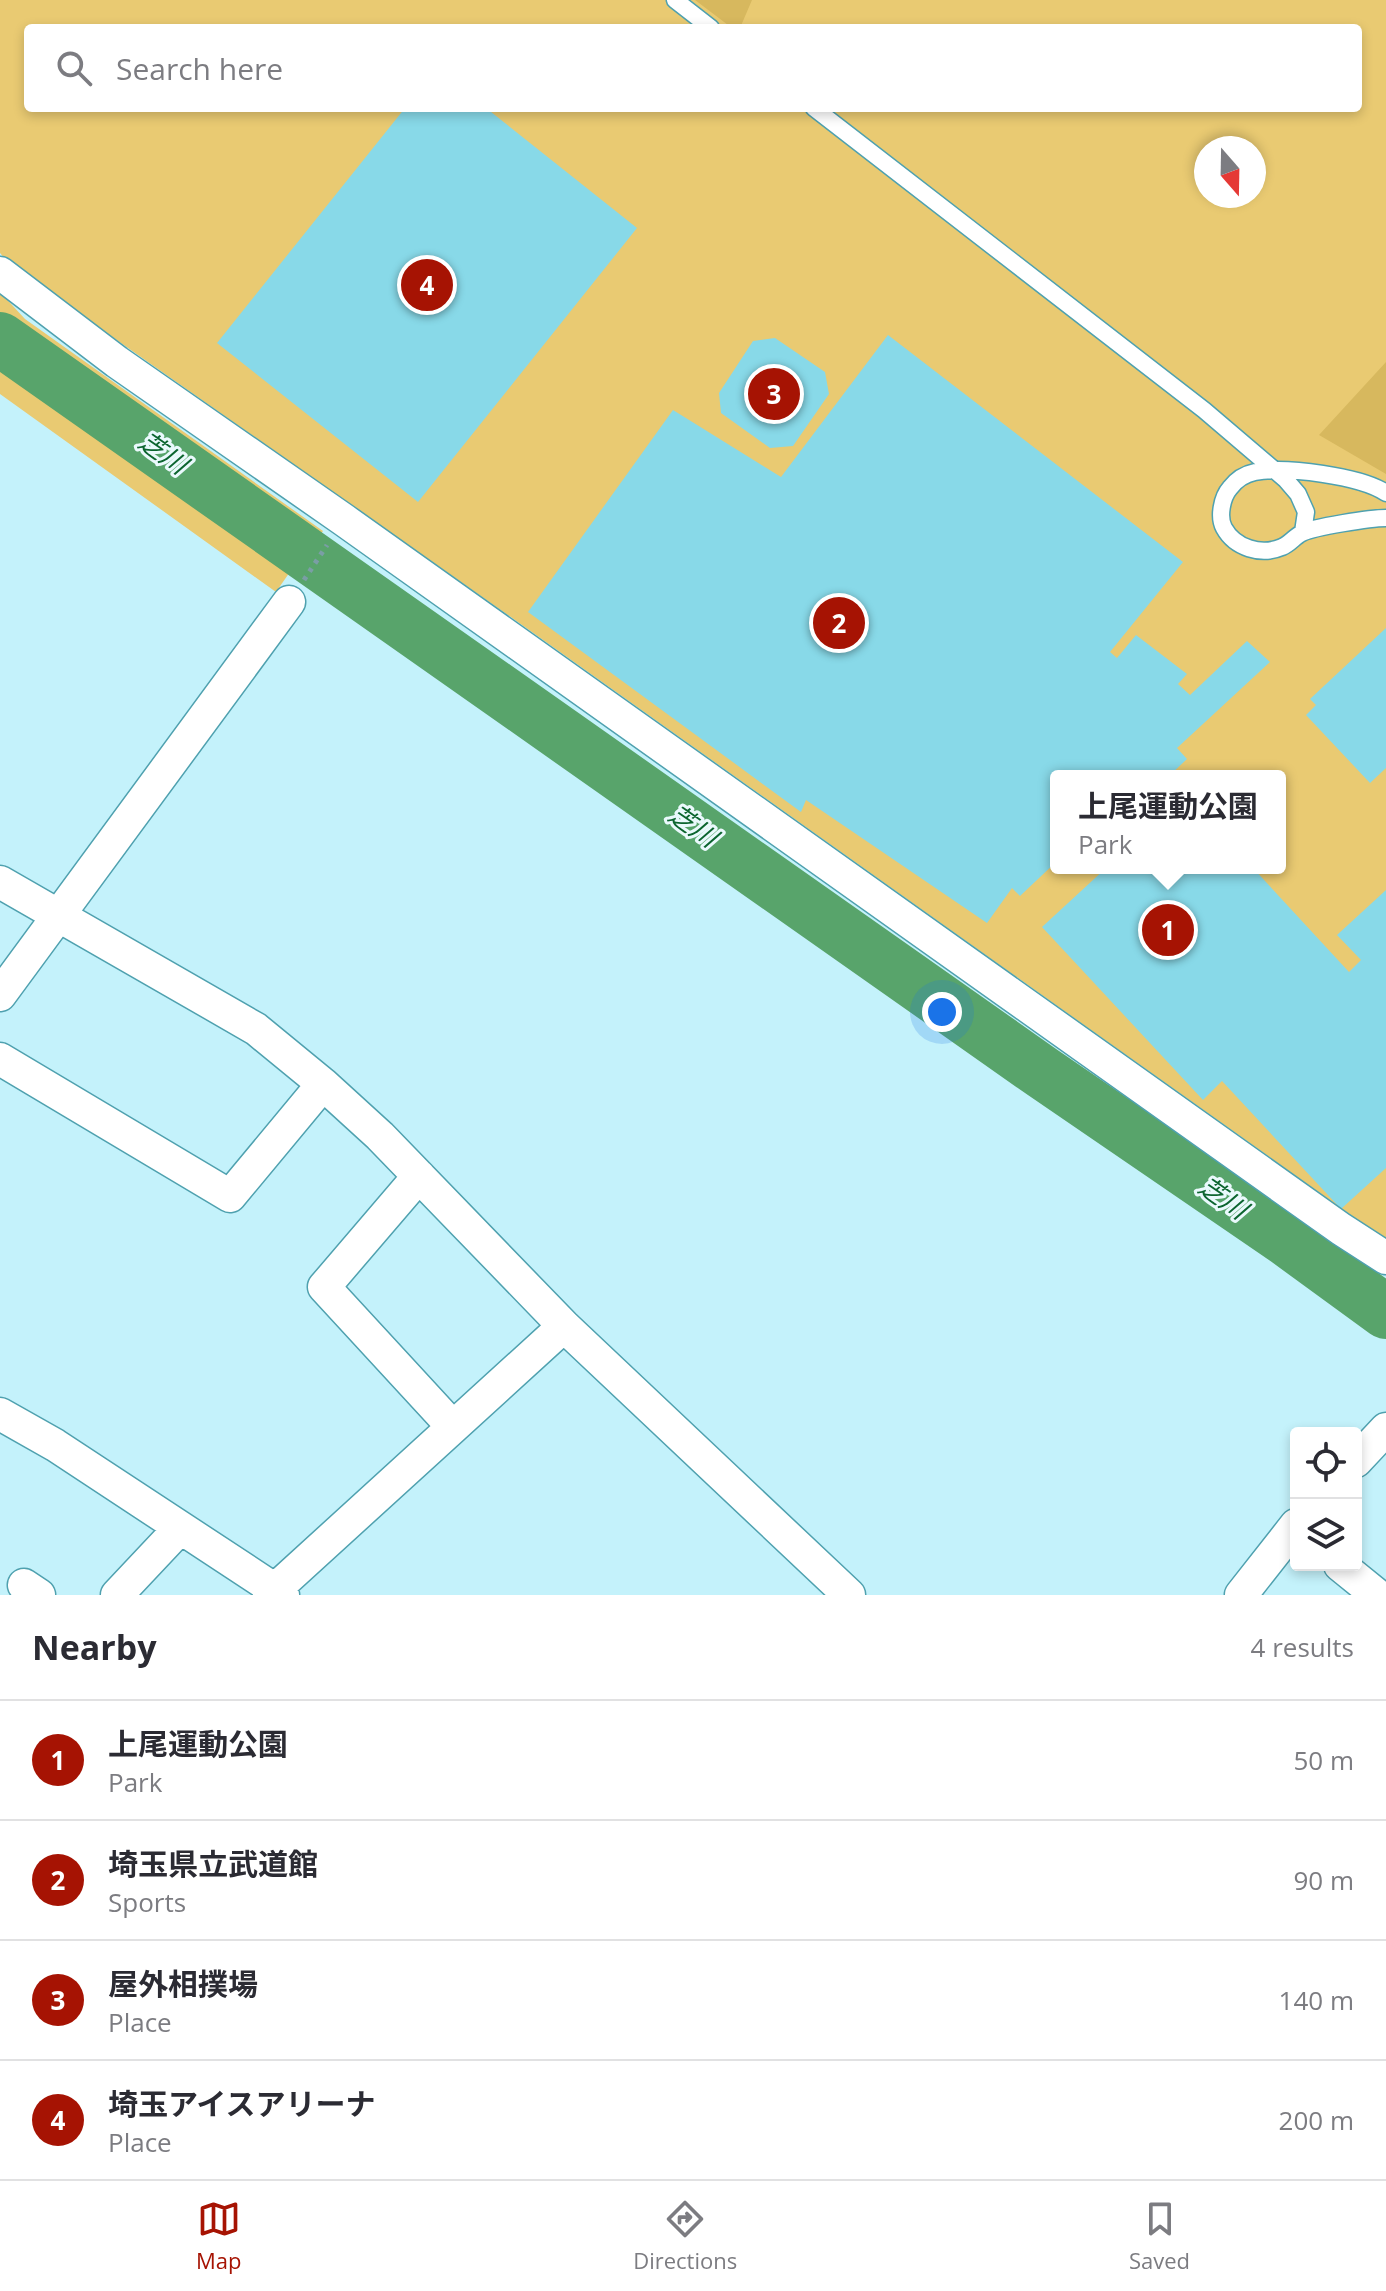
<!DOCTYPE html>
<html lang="en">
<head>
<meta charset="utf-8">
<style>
  body { margin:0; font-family:"Open Sans","Noto Sans JP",sans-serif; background:#f2f2f3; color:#2b2b33 }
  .controls { position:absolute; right:24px; bottom:24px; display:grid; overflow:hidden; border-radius:8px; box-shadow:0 4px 12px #0003 }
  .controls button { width:72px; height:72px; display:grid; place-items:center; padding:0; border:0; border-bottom:2px solid #e1e1e2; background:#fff; color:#2b2b33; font:40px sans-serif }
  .compass { position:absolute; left:1194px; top:136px; width:72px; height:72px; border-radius:50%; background:#fff; box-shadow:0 4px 12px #0003; rotate:160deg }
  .you { position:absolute; left:942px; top:1012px; width:28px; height:28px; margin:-20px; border:6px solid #fff; border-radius:50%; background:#1a73e8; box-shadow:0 0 0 12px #1a73e833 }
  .badge { display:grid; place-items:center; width:52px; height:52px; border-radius:50%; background:#a61303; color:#fff; font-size:26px; font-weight:700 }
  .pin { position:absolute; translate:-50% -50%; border:4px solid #fff; box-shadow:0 2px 8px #0006 }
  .popup { position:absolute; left:1050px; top:770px; width:236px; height:104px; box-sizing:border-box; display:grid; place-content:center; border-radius:8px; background:#fff; filter:drop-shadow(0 2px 6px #0005); font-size:26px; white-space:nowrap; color:#7c7c81 }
  .popup b { font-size:30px; color:#2b2b33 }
  .popup::after { content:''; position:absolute; left:50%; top:100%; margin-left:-16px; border:16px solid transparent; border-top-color:#fff }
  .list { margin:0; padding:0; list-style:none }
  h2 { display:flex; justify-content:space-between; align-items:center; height:104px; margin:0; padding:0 32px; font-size:34px }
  h2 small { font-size:26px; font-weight:400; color:#7c7c81 }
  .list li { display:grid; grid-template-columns:52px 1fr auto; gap:24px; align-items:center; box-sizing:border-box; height:120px; padding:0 32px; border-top:2px solid #e1e1e2 }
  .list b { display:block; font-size:30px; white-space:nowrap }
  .list p { margin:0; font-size:26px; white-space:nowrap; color:#7c7c81 }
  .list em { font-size:26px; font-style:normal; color:#7c7c81 }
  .icon { flex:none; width:44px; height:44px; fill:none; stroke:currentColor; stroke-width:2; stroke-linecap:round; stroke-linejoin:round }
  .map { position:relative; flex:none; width:1386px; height:1595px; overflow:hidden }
  .search { position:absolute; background:#fff; box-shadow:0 4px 12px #0003; left:24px; right:24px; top:24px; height:88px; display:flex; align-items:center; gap:20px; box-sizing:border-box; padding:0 28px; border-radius:8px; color:#7c7c81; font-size:30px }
  .sheet { height:584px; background:#fff }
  nav { display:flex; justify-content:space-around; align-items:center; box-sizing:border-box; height:112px; border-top:2px solid #e1e1e2; background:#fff; font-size:22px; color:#7c7c81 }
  nav a { display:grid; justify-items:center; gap:4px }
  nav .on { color:#a61303 }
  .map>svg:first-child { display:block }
</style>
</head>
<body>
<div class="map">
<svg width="1386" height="1595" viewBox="0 0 1386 1595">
  <rect width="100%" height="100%" fill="#c4f2fb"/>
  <!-- green -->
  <path fill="#e9ca72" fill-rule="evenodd" d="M 0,0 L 1386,0 L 1386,1240 L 515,620 L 10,265 L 0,253 ZM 28,28 L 1358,28 L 1358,108 L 28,108 ZM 1206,148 L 1254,148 L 1254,196 L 1206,196 ZM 1056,776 L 1280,776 L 1280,868 L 1056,868 Z
    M 0,292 L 25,319 L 323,531 L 310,550 L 0,331 Z
    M 0,344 L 301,556 L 276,592 L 0,394 Z"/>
  <!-- forest -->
  <path fill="#d7b85e" d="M 695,0 L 752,0 L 740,28 L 732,28 Z
    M 1386,362 L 1386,474 L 1319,435 Z"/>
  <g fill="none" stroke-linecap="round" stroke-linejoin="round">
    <!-- river -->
    <path stroke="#58a46b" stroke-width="54" d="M 0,339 L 1042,1072 L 1286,1239 L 1386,1312"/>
  </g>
  <!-- building -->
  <path fill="#88d9e8" d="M 405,108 L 486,108 L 637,228 L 418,502 L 217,343 Z
    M 888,335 L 1183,562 L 1110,652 L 1117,658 L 1136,635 L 1187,674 L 1178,684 L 1190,695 L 1247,641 L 1270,662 L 1177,748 L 1187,759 L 1169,776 L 1056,776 L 1056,862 L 1020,896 L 1012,888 L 987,923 L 806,800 L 801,812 L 528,612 L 673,410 L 781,477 Z
    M 775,338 L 825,372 L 829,394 L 793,446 L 770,448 L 721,413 L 719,393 L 753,341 Z
    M 1386,628 L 1386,768 L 1370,783 L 1306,715 L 1316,705 L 1310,699 Z
    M 1106,868 L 1253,868 L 1349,972 L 1361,960 L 1337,935 L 1386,890 L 1386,1168 L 1341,1209 L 1222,1081 L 1203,1100 L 1042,927 Z"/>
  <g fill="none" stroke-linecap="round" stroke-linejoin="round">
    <!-- lane casing -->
    <g stroke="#4fa1af" stroke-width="19">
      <path id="lane" d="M 675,0 L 711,28
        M 814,108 L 1204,410 L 1286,480 L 1298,494 L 1306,512 L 1303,532
        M 1386,493 C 1361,476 1285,466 1255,472 C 1245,474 1236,480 1230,488 C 1222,497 1218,517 1224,528 C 1235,548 1261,556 1282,547 C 1290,544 1295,536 1302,533 C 1313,527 1371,518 1386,518"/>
    </g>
    <!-- street casing -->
    <g stroke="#4fa1af" stroke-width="35">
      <path id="street" d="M 0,273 L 117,362 L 344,520 L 1341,1229 L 1386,1258
        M 0,882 L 256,1029 L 323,1084 L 380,1136 L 564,1326 L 849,1595
        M 0,995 L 289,602
        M 0,1059 L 230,1196 L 323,1084
        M 419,1176 L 324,1287 L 453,1427
        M 0,1414 L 55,1445 L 283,1595
        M 1356,1461 L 1386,1429
        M 1340,1565 L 1377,1595
        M 24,1585 L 39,1595
        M 117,1595 L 180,1528
        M 269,1595 L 564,1326
        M 1241,1595 L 1296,1525"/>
    </g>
    <!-- path -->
    <path stroke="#7a9ea5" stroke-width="5" stroke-dasharray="4 6" stroke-linecap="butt" d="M 304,580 L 327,545"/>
    <!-- lane -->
    <use href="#lane" stroke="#fff" stroke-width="16"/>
    <!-- street -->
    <use href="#street" stroke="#fff" stroke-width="32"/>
  </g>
  <g text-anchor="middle" stroke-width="6" stroke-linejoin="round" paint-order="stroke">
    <!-- water labels -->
    <g font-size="26" font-style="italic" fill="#0c652f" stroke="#eaf9fc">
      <text transform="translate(163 453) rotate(35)" y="9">芝川</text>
      <text transform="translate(693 826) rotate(35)" y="9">芝川</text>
      <text transform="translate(1223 1198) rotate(35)" y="9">芝川</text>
    </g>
  </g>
</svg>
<div class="controls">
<button><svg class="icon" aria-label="locate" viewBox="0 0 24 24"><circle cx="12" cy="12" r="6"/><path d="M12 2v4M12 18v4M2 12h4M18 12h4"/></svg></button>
<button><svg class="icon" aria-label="layers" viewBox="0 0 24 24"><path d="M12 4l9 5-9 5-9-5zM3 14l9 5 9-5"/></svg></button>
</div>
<svg class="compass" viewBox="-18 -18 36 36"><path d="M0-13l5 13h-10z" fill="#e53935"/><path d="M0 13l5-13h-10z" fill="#7c7c81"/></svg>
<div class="you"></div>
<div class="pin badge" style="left:1168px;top:930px">1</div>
<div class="popup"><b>上尾運動公園</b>Park</div>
<div class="pin badge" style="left:839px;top:623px">2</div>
<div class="pin badge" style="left:774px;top:394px">3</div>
<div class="pin badge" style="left:427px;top:285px">4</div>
<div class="search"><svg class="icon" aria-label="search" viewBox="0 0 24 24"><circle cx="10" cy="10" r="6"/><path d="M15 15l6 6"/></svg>Search here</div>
</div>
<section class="sheet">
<h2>Nearby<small>4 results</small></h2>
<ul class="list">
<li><span class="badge">1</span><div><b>上尾運動公園</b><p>Park</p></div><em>50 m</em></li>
<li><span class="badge">2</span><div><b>埼玉県立武道館</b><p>Sports</p></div><em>90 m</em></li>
<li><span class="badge">3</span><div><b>屋外相撲場</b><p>Place</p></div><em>140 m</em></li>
<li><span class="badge">4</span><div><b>埼玉アイスアリーナ</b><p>Place</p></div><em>200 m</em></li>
</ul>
</section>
<nav>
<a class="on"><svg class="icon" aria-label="map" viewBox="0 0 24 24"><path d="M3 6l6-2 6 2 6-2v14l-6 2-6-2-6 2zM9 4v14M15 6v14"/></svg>Map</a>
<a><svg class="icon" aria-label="directions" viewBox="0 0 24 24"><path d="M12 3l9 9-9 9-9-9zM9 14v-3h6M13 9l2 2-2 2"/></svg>Directions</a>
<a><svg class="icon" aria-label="saved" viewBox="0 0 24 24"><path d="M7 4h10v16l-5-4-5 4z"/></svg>Saved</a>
</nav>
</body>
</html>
